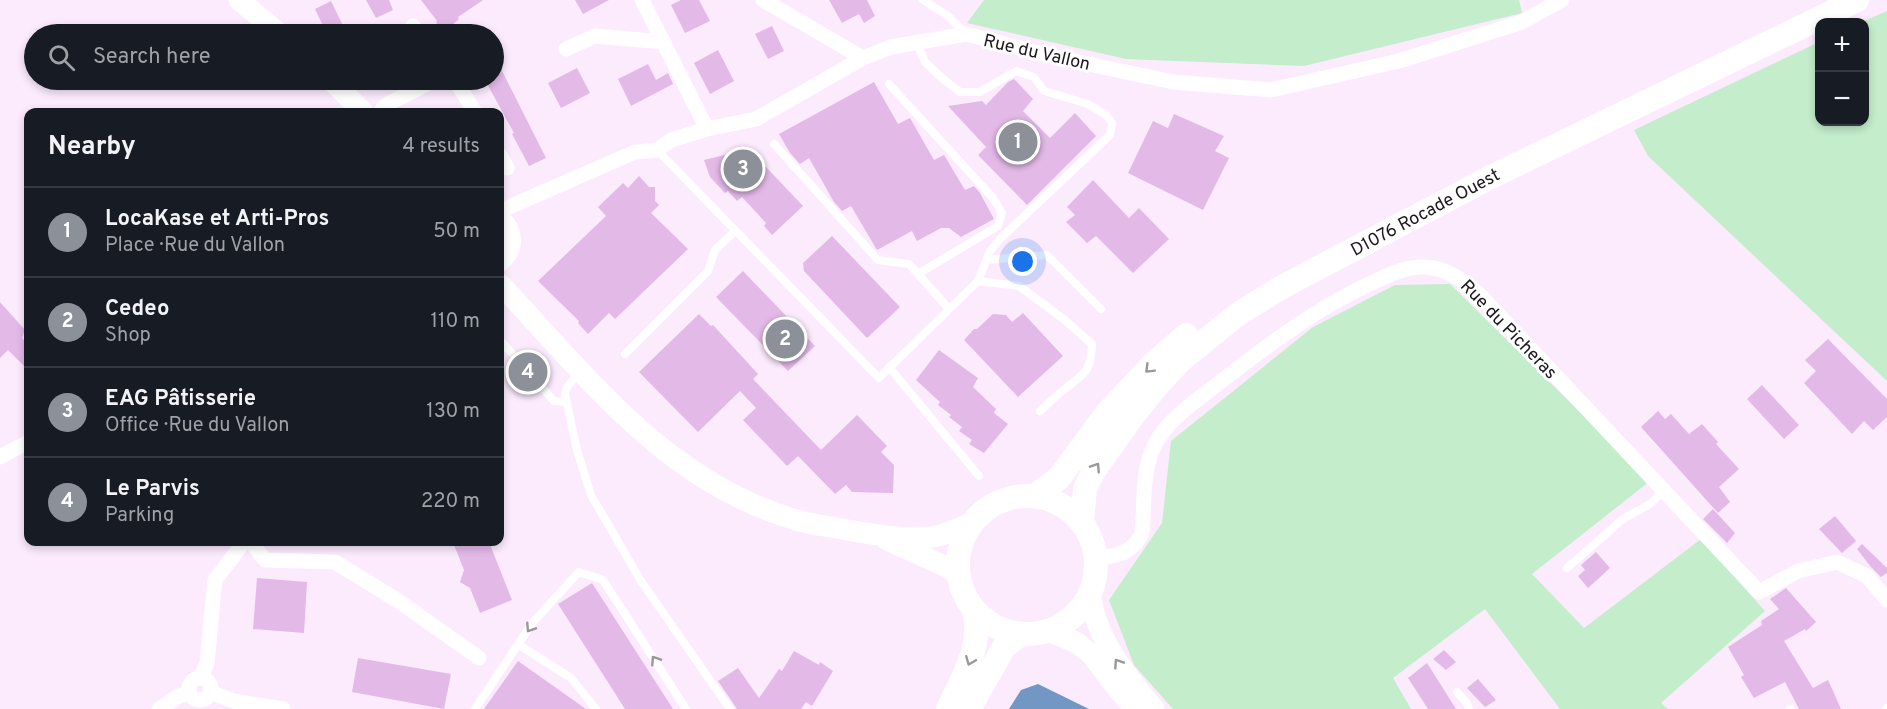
<!DOCTYPE html>
<html lang="en">
<head>
<meta charset="utf-8">
<style>
  body { margin:0; font-family:Overpass,sans-serif; background:#242831; color:#f1f3f6 }
  .controls { position:absolute; right:18px; top:18px; display:grid; overflow:hidden; border-radius:12px; box-shadow:0 3px 9px #0003 }
  .controls button { width:54px; height:54px; display:grid; place-items:center; padding:0; border:0; border-bottom:2px solid #363941; background:#171b24; color:#f1f3f6; font:30px sans-serif }
  .you { position:absolute; left:1023px; top:262px; width:21px; height:21px; margin:-15px; border:4px solid #fff; border-radius:50%; background:#1a73e8; box-shadow:0 0 0 9px #1a73e833 }
  .badge { display:grid; place-items:center; width:39px; height:39px; border-radius:50%; background:#8c9099; color:#fff; font-size:20px; font-weight:700 }
  .pin { position:absolute; translate:-50% -50%; border:3px solid #fff; box-shadow:0 2px 6px #0006 }
  .list { margin:0; padding:0; list-style:none }
  h2 { display:flex; justify-content:space-between; align-items:center; height:78px; margin:0; padding:0 24px; font-size:26px }
  h2 small { font-size:20px; font-weight:400; color:#9ea1a6 }
  .list li { display:grid; grid-template-columns:39px 1fr auto; gap:18px; align-items:center; box-sizing:border-box; height:90px; padding:0 24px; border-top:2px solid #363941 }
  .list b { display:block; font-size:22px; white-space:nowrap }
  .list p { margin:0; font-size:20px; white-space:nowrap; color:#9ea1a6 }
  .list em { font-size:20px; font-style:normal; color:#9ea1a6 }
  .icon { flex:none; width:33px; height:33px; fill:none; stroke:currentColor; stroke-width:2; stroke-linecap:round; stroke-linejoin:round }
  .map { position:relative; flex:none; width:1887px; height:709px; overflow:hidden }
  .search { position:absolute; background:#171b24; box-shadow:0 3px 9px #0003; left:24px; top:24px; width:480px; height:66px; display:flex; align-items:center; gap:15px; box-sizing:border-box; padding:0 21px; border-radius:33px; color:#9ea1a6; font-size:22px }
  .panel { position:absolute; background:#171b24; box-shadow:0 3px 9px #0003; left:24px; top:108px; width:480px; height:438px; border-radius:12px }
  .map>svg:first-child { display:block }
</style>
</head>
<body>
<div class="map">
<svg width="1887" height="709" viewBox="0 0 1887 709">
  <rect width="100%" height="100%" fill="#fbebfd"/>
  <!-- green -->
  <path fill="#c3edcb" d="M 984,0 L 1519,0 L 1522,13 L 1304,66 L 1126,59 L 967,23 Z
    M 1887,11 L 1887,381 L 1648,156 L 1634,130 L 1819,42 L 1820,122 L 1864,122 L 1864,22 L 1862,22 Z
    M 1450,284 L 1650,481 L 1532,574 L 1584,628 L 1701,539 L 1765,611 L 1661,703 L 1668,709 L 1560,709 L 1485,609 L 1393,678 L 1411,709 L 1173,709 L 1134,665 L 1109,600 L 1162,523 L 1171,441 L 1313,327 L 1395,285 Z"/>
  <!-- water -->
  <path fill="#7297c4" d="M 1038,684 L 1089,709 L 1009,709 L 1021,690 Z"/>
  <!-- building -->
  <path fill="#e3b9e8" d="M 366,0 L 389,0 L 393,10 L 376,18 Z
    M 421,0 L 483,0 L 458,17 L 459,19 L 443,33 L 436,22 L 437,21 Z
    M 575,0 L 609,0 L 583,14 Z
    M 681,0 L 699,0 L 710,21 L 685,33 L 671,5 Z
    M 829,0 L 867,0 L 875,16 L 864,23 L 859,14 L 842,23 Z
    M 331,1 L 347,34 L 327,34 L 315,9 Z
    M 772,26 L 784,51 L 768,59 L 755,34 Z
    M 718,50 L 734,81 L 710,94 L 694,63 Z
    M 494,55 L 546,158 L 529,166 L 512,134 L 514,133 L 485,80 L 494,80 Z
    M 648,64 L 656,80 L 668,73 L 673,84 L 631,106 L 618,79 Z
    M 577,68 L 590,93 L 561,108 L 548,83 Z
    M 1014,79 L 1033,99 L 1023,111 L 1050,138 L 1075,113 L 1096,136 L 1027,205 L 978,155 L 986,147 L 948,106 L 982,101 L 986,105 L 1008,82 Z
    M 874,82 L 898,124 L 910,118 L 934,160 L 944,155 L 965,190 L 974,186 L 980,193 L 994,219 L 961,237 L 949,228 L 941,228 L 917,241 L 912,231 L 877,250 L 851,206 L 842,211 L 834,202 L 809,158 L 800,164 L 790,153 L 779,134 Z
    M 1174,114 L 1224,136 L 1215,151 L 1229,158 L 1203,210 L 1128,173 L 1153,121 L 1168,128 Z
    M 749,149 L 803,206 L 772,235 L 764,226 L 766,223 L 742,197 L 737,201 L 728,191 L 725,193 L 710,177 L 704,160 Z
    M 639,176 L 649,187 L 655,187 L 655,201 L 659,205 L 651,213 L 688,249 L 615,319 L 609,313 L 588,334 L 578,323 L 579,321 L 538,281 L 606,216 L 598,207 L 623,183 L 628,188 Z
    M 1093,180 L 1129,218 L 1139,208 L 1169,239 L 1133,273 L 1096,236 L 1087,243 L 1066,222 L 1075,215 L 1067,207 Z
    M 832,236 L 900,307 L 867,338 L 804,271 L 803,263 Z
    M 743,271 L 815,346 L 788,371 L 716,297 Z
    M 0,302 L 25,330 L 22,338 L 28,345 L 28,370 L 8,350 L 0,358 Z
    M 1023,313 L 1063,356 L 1018,397 L 964,340 L 974,329 L 977,329 L 993,314 L 1006,315 L 1012,322 Z
    M 699,314 L 711,326 L 713,325 L 758,374 L 753,379 L 821,450 L 857,415 L 887,446 L 881,452 L 894,465 L 893,493 L 852,492 L 846,485 L 835,494 L 798,456 L 787,466 L 743,420 L 756,408 L 740,391 L 698,432 L 639,372 Z
    M 1828,339 L 1887,399 L 1887,417 L 1873,430 L 1864,421 L 1852,434 L 1804,383 L 1816,371 L 1805,360 Z
    M 939,350 L 978,378 L 973,387 L 996,409 L 994,413 L 1008,424 L 984,453 L 969,444 L 972,440 L 959,431 L 962,427 L 949,417 L 951,415 L 938,405 L 940,402 L 916,380 Z
    M 1762,385 L 1799,425 L 1784,439 L 1747,399 Z
    M 1658,411 L 1665,419 L 1671,414 L 1689,434 L 1702,424 L 1718,442 L 1716,444 L 1739,469 L 1719,487 L 1730,502 L 1718,513 L 1641,427 Z
    M 1713,509 L 1735,533 L 1727,543 L 1703,519 Z
    M 1835,516 L 1856,541 L 1842,553 L 1819,529 Z
    M 463,542 L 489,542 L 512,600 L 480,613 L 470,588 L 460,582 L 464,570 L 454,545 Z
    M 1862,544 L 1887,568 L 1887,573 L 1881,577 L 1871,567 L 1857,549 Z
    M 1596,552 L 1610,568 L 1588,588 L 1578,576 L 1585,570 L 1581,565 Z
    M 257,578 L 307,582 L 304,633 L 253,629 Z
    M 592,583 L 673,709 L 625,709 L 558,604 Z
    M 1786,588 L 1816,622 L 1806,631 L 1805,629 L 1784,641 L 1813,688 L 1828,680 L 1841,709 L 1799,709 L 1785,682 L 1754,698 L 1741,677 L 1744,675 L 1728,647 L 1762,625 L 1761,621 L 1779,609 L 1770,599 Z
    M 1444,650 L 1456,662 L 1446,670 L 1433,659 Z
    M 794,651 L 819,665 L 820,662 L 833,671 L 812,706 L 806,702 L 801,709 L 737,709 L 718,681 L 738,668 L 759,698 L 779,669 L 782,671 Z
    M 358,658 L 451,674 L 444,709 L 352,692 Z
    M 518,661 L 586,709 L 484,709 Z
    M 1427,663 L 1434,674 L 1456,709 L 1428,709 L 1408,678 Z
    M 1478,679 L 1496,700 L 1485,707 L 1467,688 Z"/>
  <g fill="none" stroke-linecap="round" stroke-linejoin="round">
    <!-- lane -->
    <path stroke="#fff" stroke-width="8" d="M 923,0 L 948,16 L 965,33
      M 889,84 L 993,198 L 1002,213 L 998,226 L 918,274
      M 774,144 L 878,260 L 909,264 L 949,309
      M 657,150 L 879,378 L 978,281 L 990,251 L 1000,239 L 1110,135 L 1112,123 L 1106,115 L 1088,104 L 1044,91 L 1034,77 L 1016,71 L 980,92 L 960,92 L 943,79 L 925,62 L 917,43
      M 986,260 L 1047,255 L 1101,309
      M 978,281 L 1019,286 L 1066,321 L 1092,344 C 1091,371 1086,372 1066,388 C 1057,395 1049,403 1040,411
      M 500,340 L 554,401 L 566,402
      M 625,354 L 708,271 L 715,250 L 735,231
      M 889,367 L 979,476
      M 579,373 L 567,387 L 565,394 L 577,450 L 591,495 L 641,581 L 730,709
      M 1567,568 L 1623,519 L 1650,504 L 1663,491
      M 519,645 L 571,678 L 596,709
      M 1457,692 L 1467,703 L 1469,709
      M 475,709 L 533,622 L 579,572 L 603,580 L 686,709
      M 1790,709 L 1791,709
      M 1886,709 L 1887,708"/>
    <!-- street -->
    <path stroke="#fff" stroke-width="15" d="M 642,0 L 707,129
      M 763,0 L 863,58
      M 413,26 L 420,34
      M 566,49 L 595,36 L 664,42
      M 455,80 L 475,112
      M 380,112 L 386,105 L 434,80
      M 500,155 L 507,168
      M 500,211 L 635,152 L 657,150 L 671,140 L 707,129 L 756,119 L 863,58 L 891,47 L 966,34 L 1051,56 L 1173,82 L 1271,90 L 1399,61 L 1522,22 L 1562,0
      M 0,457 L 28,442
      M 251,542 L 265,560 L 335,562 L 400,602 L 479,658
      M 1096,558 C 1117,556 1131,554 1142,534 C 1145,506 1141,471 1155,444 C 1170,416 1203,396 1228,376 C 1273,341 1317,309 1369,284 C 1387,276 1405,266 1425,267 C 1448,268 1463,281 1480,295 L 1759,592 L 1798,571 L 1837,562 L 1867,576 L 1887,600
      M 201,677 L 207,663 L 215,580 L 244,542
      M189 689a11 11 0 1 1 22 0a11 11 0 1 1-22 0Z
      M 210,692 L 234,701 L 283,709
      M 159,709 L 179,696 L 190,693"/>
    <!-- secondary -->
    <path stroke="#fff" stroke-width="21" d="M 239,0 L 280,34
      M 331,80 L 363,112
      M 500,219 C 514,231 514,249 500,261
      M 500,284 C 588,377 664,480 793,519 C 808,524 826,526 842,529 C 871,534 902,540 932,537 C 944,536 958,528 970,524
      M 887,540 L 949,568 L 958,575
      M 1090,592 C 1095,638 1125,674 1154,709
      M 1049,631 L 1077,643 L 1091,654 L 1121,693 L 1136,709"/>
    <!-- primary -->
    <path stroke="#fff" stroke-width="24" d="M 1036,495 L 1059,478 L 1107,413 L 1152,365 L 1186,335
      M958 565a69 69 0 1 1 138 0a69 69 0 1 1-138 0Z
      M 1082,523 L 1085,489 L 1093,472 L 1132,417 L 1157,386 L 1180,361 L 1238,314 L 1282,287 L 1491,177 L 1857,0
      M 948,709 C 963,677 983,646 974,610
      M 969,709 L 1004,647 L 1021,634"/>
  </g>
  <!-- one-way arrows -->
  <defs><path id="oneway-chevron" d="M-2-3.5L2.5 0L-2 3.5" fill="none" stroke-width="1.6" stroke-linecap="round" stroke-linejoin="round" transform="scale(1.5)"/></defs>
  <g stroke="#99979a">
    <use href="#oneway-chevron" transform="translate(1149 369) rotate(135)"/>
    <use href="#oneway-chevron" transform="translate(1096 467) rotate(-57)"/>
    <use href="#oneway-chevron" transform="translate(530 628) rotate(123)"/>
    <use href="#oneway-chevron" transform="translate(655 660) rotate(-123)"/>
    <use href="#oneway-chevron" transform="translate(970 661) rotate(112)"/>
    <use href="#oneway-chevron" transform="translate(1118 663) rotate(-124)"/>
  </g>
  <g text-anchor="middle" stroke-width="6" stroke-linejoin="round" paint-order="stroke">
    <!-- street labels -->
    <g font-size="18" fill="#1d171e" stroke="#fefefe">
      <text transform="translate(1037 52) rotate(13)" y="6">Rue du Vallon</text>
      <text transform="translate(1425 212) rotate(-28)" y="6">D1076 Rocade Ouest</text>
      <text transform="translate(1509 329) rotate(46)" y="6">Rue du Picheras</text>
    </g>
  </g>
</svg>
<div class="controls">
<button>+</button>
<button>−</button>
</div>
<div class="you"></div>
<div class="pin badge" style="left:1018px;top:142px">1</div>
<div class="pin badge" style="left:785px;top:339px">2</div>
<div class="pin badge" style="left:743px;top:169px">3</div>
<div class="pin badge" style="left:528px;top:372px">4</div>
<div class="search"><svg class="icon" aria-label="search" viewBox="0 0 24 24"><circle cx="10" cy="10" r="6"/><path d="M15 15l6 6"/></svg>Search here</div>
<section class="panel">
<h2>Nearby<small>4 results</small></h2>
<ul class="list">
<li><span class="badge">1</span><div><b>LocaKase et Arti-Pros</b><p>Place · Rue du Vallon</p></div><em>50 m</em></li>
<li><span class="badge">2</span><div><b>Cedeo</b><p>Shop</p></div><em>110 m</em></li>
<li><span class="badge">3</span><div><b>EAG Pâtisserie</b><p>Office · Rue du Vallon</p></div><em>130 m</em></li>
<li><span class="badge">4</span><div><b>Le Parvis</b><p>Parking</p></div><em>220 m</em></li>
</ul>
</section>
</div>
</body>
</html>
